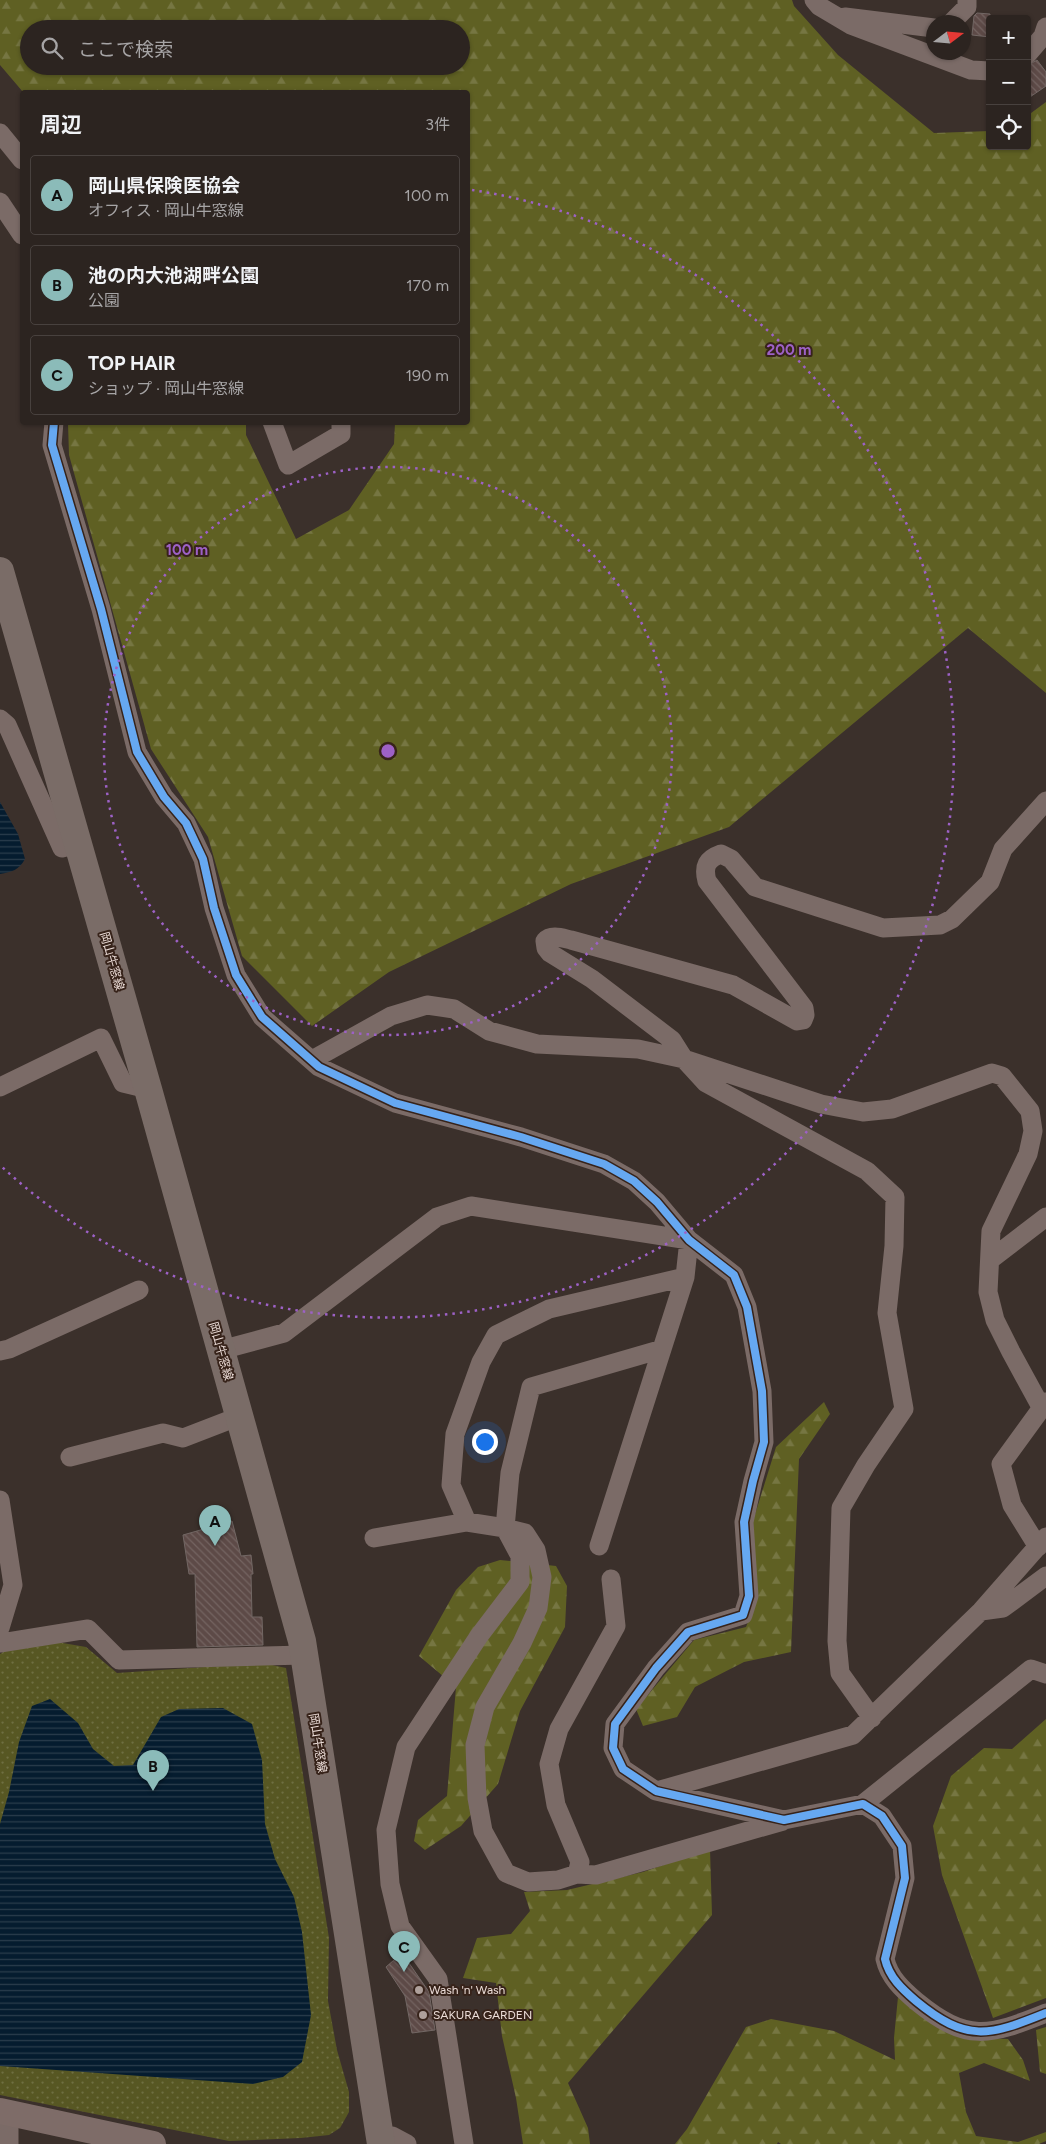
<!DOCTYPE html>
<html lang="ja">
<head>
<meta charset="utf-8">
<style>
  body { margin:0; font-family:Figtree,"Noto Sans JP",sans-serif; background:#38302d; color:#f1f3f6 }
  .controls { position:absolute; right:15px; top:15px; display:grid; overflow:hidden; border-radius:5px; box-shadow:0 1px 4px #0004 }
  .controls button { width:45px; height:45px; display:grid; place-items:center; padding:0; border:0; border-bottom:1px solid #48413e; background:#2c2420; color:#f1f3f6; font:25px sans-serif }
  .compass { position:absolute; left:926px; top:15px; width:45px; height:45px; border-radius:50%; background:#2c2420; box-shadow:0 1px 4px #0004; rotate:74deg }
  .you { position:absolute; left:484px; top:1441px; width:18px; height:18px; margin:-12px; border:4px solid #fff; border-radius:50%; background:#1a73e8; box-shadow:0 0 0 8px #1a73e833 }
  .badge { display:grid; place-items:center; width:32px; height:32px; border-radius:50%; background:#8bbbb9; color:#111; font-size:16px; font-weight:700 }
  .pin { position:absolute; translate:-50% -41px; filter:drop-shadow(0 1px 2px #0008) }
  .pin::after { content:''; position:absolute; top:26px; width:18px; height:15px; background:inherit; clip-path:polygon(0 0,100% 0,50% 100%) }
  .list { margin:0; padding:0; list-style:none }
  h2 { display:flex; justify-content:space-between; align-items:center; height:65px; margin:0; padding:0 20px; font-size:21px }
  h2 small { font-size:16px; font-weight:400; color:#a6a4a5 }
  .list li { display:grid; grid-template-columns:32px 1fr auto; gap:15px; align-items:center; box-sizing:border-box; height:80px; margin:0 10px 10px; padding:0 10px; border:1px solid #48413e; border-radius:5px }
  .list b { display:block; font-size:19px; white-space:nowrap }
  .list p { margin:0; font-size:16px; white-space:nowrap; color:#a6a4a5 }
  .list em { font-size:16px; font-style:normal; color:#a6a4a5 }
  .icon { flex:none; width:28px; height:28px; fill:none; stroke:currentColor; stroke-width:2; stroke-linecap:round; stroke-linejoin:round }
  .map { position:relative; flex:none; width:1046px; height:2144px; overflow:hidden }
  .search { position:absolute; background:#2c2420; box-shadow:0 1px 4px #0004; left:20px; top:20px; width:450px; height:55px; display:flex; align-items:center; gap:12px; box-sizing:border-box; padding:0 18px; border-radius:28px; color:#a6a4a5; font-size:19px }
  .panel { position:absolute; background:#2c2420; box-shadow:0 1px 4px #0004; left:20px; top:90px; width:450px; height:335px; border-radius:5px }
  .map>svg:first-child { display:block }
</style>
</head>
<body>
<div class="map">
<svg width="1046" height="2144" viewBox="0 0 1046 2144">
  <defs>
    <pattern id="forest-firs" width="22" height="20" patternUnits="userSpaceOnUse" patternTransform="scale(1.25)"><rect width="22" height="20" fill="#5f6023"/><path d="M5 1l3.5 6h-7zM16 11l3.5 6h-7z" fill="#767642"/></pattern>
    <pattern id="park-dots" width="8" height="8" patternUnits="userSpaceOnUse" patternTransform="scale(1.25)"><rect width="8" height="8" fill="#575723"/><path d="M2 2h.1M6 6h.1" fill="none" stroke="#6f6f42" stroke-width="1.8" stroke-linecap="round"/></pattern>
    <pattern id="water-rules" width="6" height="5" patternUnits="userSpaceOnUse" patternTransform="scale(1.25)"><rect width="6" height="5" fill="#051c2f"/><path d="M0 2.5h6" fill="none" stroke="#2a3d4c"/></pattern>
    <pattern id="building-back-hatch" width="6" height="6" patternUnits="userSpaceOnUse" patternTransform="scale(1.25)"><rect width="6" height="6" fill="#5d4a47"/><path d="M-1 5l2 2M0 0l6 6M5-1l2 2" fill="none" stroke="#746461"/></pattern>
  </defs>
  <rect width="100%" height="100%" fill="#3b302b"/>
  <!-- forest -->
  <path fill="url(#forest-firs)" fill-rule="evenodd" d="M 0,0 L 792,0 L 794,6 L 838,55 L 934,133 L 990,131 L 990,146 L 1027,146 L 1027,116 L 1046,102 L 1046,693 L 968,628 L 729,827 L 571,884 L 389,972 L 312,1026 L 242,956 L 208,837 L 151,749 L 69,455 L 68,423 L 246,423 L 246,435 L 296,539 L 349,510 L 394,444 L 395,423 L 468,422 L 468,92 L 23,92 L 0,65 ZM 29,29 L 461,29 L 461,66 L 29,66 Z
    M 824,1402 L 830,1414 L 799,1459 L 791,1652 L 744,1662 L 695,1687 L 677,1717 L 643,1726 L 636,1709 L 694,1640 L 746,1627 L 757,1599 L 753,1521 L 776,1447 Z
    M 500,1560 L 556,1566 L 567,1586 L 565,1627 L 520,1711 L 498,1784 L 461,1826 L 425,1850 L 414,1841 L 418,1820 L 447,1796 L 456,1687 L 419,1656 L 456,1590 L 478,1567 Z
    M 1046,1719 L 1046,1998 L 993,2018 L 942,1875 L 933,1826 L 951,1776 L 984,1748 L 1012,1749 Z
    M 710,1849 L 712,1915 L 568,2083 L 588,2128 L 590,2144 L 523,2144 L 516,2098 L 502,2036 L 496,1983 L 463,1978 L 477,1938 L 511,1934 L 530,1911 L 524,1892 L 567,1890 L 643,1872 Z
    M 898,1997 L 959,2037 L 1008,2039 L 1023,2060 L 1030,2081 L 984,2063 L 959,2073 L 966,2112 L 976,2136 L 1018,2142 L 1046,2132 L 1046,2141 L 1039,2144 L 781,2144 L 778,2142 L 777,2144 L 675,2144 L 687,2129 L 746,2027 L 771,2019 L 834,2031 L 895,2060 L 894,2038 Z
    M 1046,2027 L 1046,2074 L 1040,2072 L 1036,2030 Z"/>
  <!-- park -->
  <path fill="url(#park-dots)" d="M 51,1641 L 86,1647 L 117,1673 L 263,1663 L 286,1668 L 329,1938 L 328,2001 L 337,2050 L 349,2092 L 349,2112 L 340,2128 L 329,2135 L 301,2138 L 229,2141 L 0,2095 L 0,1654 L 16,1644 Z"/>
  <!-- water -->
  <path fill="url(#water-rules)" d="M 0,802 L 18,834 L 25,859 C 19,870 12,872 0,874 Z
    M 50,1699 L 78,1723 L 93,1749 L 114,1766 L 133,1765 L 161,1717 L 179,1709 L 223,1708 L 252,1724 L 262,1760 L 265,1824 L 275,1859 L 294,1897 L 302,1932 L 311,2015 L 302,2062 L 283,2077 L 253,2084 L 0,2066 L 0,1824 L 9,1792 L 19,1742 L 32,1706 Z"/>
  <!-- building -->
  <path fill="url(#building-back-hatch)" stroke="#726764" d="M 977,13 L 990,14 L 990,37 L 972,35 L 974,16 Z
    M 1037,60 L 1046,72 L 1046,86 L 1027,99 L 1027,66 Z
    M 232,1521 L 241,1556 L 251,1555 L 253,1574 L 251,1574 L 252,1617 L 262,1617 L 263,1645 L 197,1647 L 195,1574 L 189,1574 L 183,1535 Z
    M 402,1953 L 429,1992 L 435,2030 L 412,2033 L 405,1996 L 386,1967 Z"/>
  <g fill="none" stroke-linecap="round" stroke-linejoin="round">
    <!-- street -->
    <path stroke="#7b6b67" stroke-width="19" d="M 814,0 L 819,6 L 851,25 L 971,70 L 990,71
      M 845,17 L 934,28
      M 952,22 L 967,7 L 967,0
      M 1027,55 L 1043,36 L 1046,27
      M 0,133 L 22,160
      M 0,202 L 22,235
      M 54,422 L 52,445 L 101,609 L 137,752 L 164,797 L 186,823 L 203,859 L 214,908 L 236,975 L 262,1017 L 319,1067 L 395,1103 L 521,1137 L 604,1164 L 634,1181 L 657,1202 L 689,1240 L 734,1275 L 747,1307 L 762,1391 L 764,1442 L 753,1481 L 744,1522 L 749,1596 L 743,1615 L 688,1632 L 656,1668 L 615,1724 L 613,1748 L 623,1769 L 656,1791 L 784,1820 L 863,1804 L 882,1816 L 902,1846 L 905,1878 L 885,1959 C 889,1977 902,1989 916,2001 C 967,2043 989,2036 1046,2013
      M 272,422 L 288,465 L 341,434 L 341,422
      M 0,719 L 7,725 L 62,848 L 78,844
      M 312,1060 L 391,1016 L 427,1005 L 454,1009 L 489,1031 L 537,1044 L 638,1049 L 684,1059 L 821,1104 L 863,1112 L 892,1109 L 992,1073 L 1002,1076 L 1030,1111 L 1033,1131 L 1028,1154 L 991,1231 L 988,1292 L 995,1320 L 1011,1352 L 1041,1407
      M 0,1087 L 101,1038 L 123,1083 L 148,1089
      M 990,1260 L 1046,1217
      M 221,1350 L 284,1333 L 437,1217 L 471,1206 L 689,1240
      M 0,1351 L 9,1349 L 139,1290
      M 70,1457 L 163,1433 L 183,1438 L 240,1416
      M 0,1500 L 13,1585 L 0,1628
      M 374,1538 L 467,1522
      M 599,1546 L 685,1277
      M 1038,1547 L 1012,1505 L 1001,1464 L 1046,1402
      M 611,1579 L 616,1626 L 559,1729 L 549,1764 L 556,1805 L 580,1862 L 577,1874 L 558,1880 L 528,1882 L 506,1873 L 483,1831 L 477,1798 L 475,1745 L 485,1707 L 522,1643 L 538,1608 L 542,1577 L 536,1550 L 525,1533 L 505,1528 L 510,1473 L 531,1387 L 662,1349
      M 981,1611 L 1003,1608 L 1046,1576
      M 0,1643 L 88,1629 L 119,1660 L 304,1655
      M 872,1718 L 840,1673 L 837,1641 L 841,1508 L 866,1465 L 904,1409 L 887,1313 L 894,1246 L 895,1197 L 867,1171 L 706,1083 L 684,1059 L 672,1040 L 592,979 L 550,953 L 546,948 L 545,941 C 551,934 562,938 571,940 L 733,985 L 797,1021 L 803,1020 L 805,1015 L 804,1008 L 707,881 C 703,866 707,859 721,854 L 731,859 L 755,887 L 883,928 L 940,925 L 952,919 L 990,882 L 1003,849 L 1046,801
      M 657,1791 L 853,1735 L 981,1611 L 1046,1537
      M 863,1804 L 1031,1669 L 1046,1674
      M 577,1874 L 596,1875 L 783,1821
      M 380,2136 L 392,2136 L 407,2144
      M 9,2144 L 9,2113
      M 464,2144 L 438,1979 L 400,1926 L 390,1884 L 386,1830 L 406,1747 L 479,1636 L 520,1582 L 520,1556 L 505,1528 L 467,1522 L 451,1485 L 455,1434 L 481,1362 L 496,1335 L 549,1309 L 685,1277 L 689,1240"/>
    <!-- secondary -->
    <path stroke="#7e6c68" stroke-width="26" d="M 0,2111 L 153,2144"/>
    <!-- primary -->
    <path stroke="#7a6c67" stroke-width="28" d="M 0,571 L 148,1089 L 302,1641 L 381,2144"/>
    <!-- cycleway casing -->
    <g stroke="#37231a" stroke-width="11">
      <path id="cycleway" d="M 54,422 L 52,445 L 101,609 L 137,752 L 164,797 L 186,823 L 203,859 L 214,908 L 236,975 L 262,1017 L 319,1067 L 395,1103 L 521,1137 L 604,1164 L 634,1181 L 657,1202 L 689,1240 L 734,1275 L 747,1307 L 762,1391 L 764,1442 L 753,1481 L 744,1522 L 749,1596 L 743,1615 L 688,1632 L 656,1668 L 615,1724 L 613,1748 L 623,1769 L 656,1791 L 784,1820 L 863,1804 L 882,1816 L 902,1846 L 905,1878 L 885,1959 C 889,1977 902,1989 916,2001 C 967,2043 989,2036 1046,2013"/>
    </g>
    <!-- cycleway -->
    <use href="#cycleway" stroke="#66a8f1" stroke-width="8"/>
  </g>
  <!-- distance rings -->
  <g fill="none" stroke="#9d61c6" stroke-width="2.5" stroke-dasharray="2.5 5">
    <circle cx="388" cy="751" r="284"/>
    <path d="M472 190A567 567 0 1 1 1 1166"/>
  </g>
  <!-- markers -->
  <g fill="#aea09b" stroke="#37231a" stroke-width="2">
    <circle cx="419" cy="1990" r="5"/>
    <circle cx="423" cy="2015" r="5"/>
  </g>
  <g text-anchor="middle" stroke-width="4" stroke-linejoin="round" paint-order="stroke">
    <!-- street labels -->
    <g font-size="12" fill="#ecddd8" stroke="#37231a">
      <text transform="translate(112 961) rotate(74)" y="4">岡山牛窓線</text>
      <text transform="translate(221 1351) rotate(74)" y="4">岡山牛窓線</text>
      <text transform="translate(318 1743) rotate(81)" y="4">岡山牛窓線</text>
    </g>
    <!-- poi labels -->
    <g font-size="12" fill="#ecddd8" stroke="#37231a" text-anchor="start">
      <text x="429" y="1994">Wash 'n' Wash</text>
      <text x="433" y="2019">SAKURA GARDEN</text>
    </g>
  </g>
  <circle cx="388" cy="751" r="8" fill="#9d61c6" stroke="#37231a" stroke-width="2.5"/>
  <g font-size="15" text-anchor="middle" font-weight="bold" fill="#9d61c6" stroke="#37231a" stroke-width="4" stroke-linejoin="round" paint-order="stroke">
    <text x="789" y="355">200 m</text>
    <text x="187" y="555">100 m</text>
  </g>
</svg>
<div class="controls">
<button>+</button>
<button>−</button>
<button><svg class="icon" aria-label="locate" viewBox="0 0 24 24"><circle cx="12" cy="12" r="6"/><path d="M12 2v4M12 18v4M2 12h4M18 12h4"/></svg></button>
</div>
<svg class="compass" viewBox="-18 -18 36 36"><path d="M0-13l5 13h-10z" fill="#e53935"/><path d="M0 13l5-13h-10z" fill="#a6a4a5"/></svg>
<div class="you"></div>
<div class="pin badge" style="left:215px;top:1546px">A</div>
<div class="pin badge" style="left:153px;top:1791px">B</div>
<div class="pin badge" style="left:404px;top:1972px">C</div>
<div class="search"><svg class="icon" aria-label="search" viewBox="0 0 24 24"><circle cx="10" cy="10" r="6"/><path d="M15 15l6 6"/></svg>ここで検索</div>
<section class="panel">
<h2>周辺<small>3件</small></h2>
<ul class="list">
<li><span class="badge">A</span><div><b>岡山県保険医協会</b><p>オフィス · 岡山牛窓線</p></div><em>100 m</em></li>
<li><span class="badge">B</span><div><b>池の内大池湖畔公園</b><p>公園</p></div><em>170 m</em></li>
<li><span class="badge">C</span><div><b>TOP HAIR</b><p>ショップ · 岡山牛窓線</p></div><em>190 m</em></li>
</ul>
</section>
</div>
</body>
</html>
